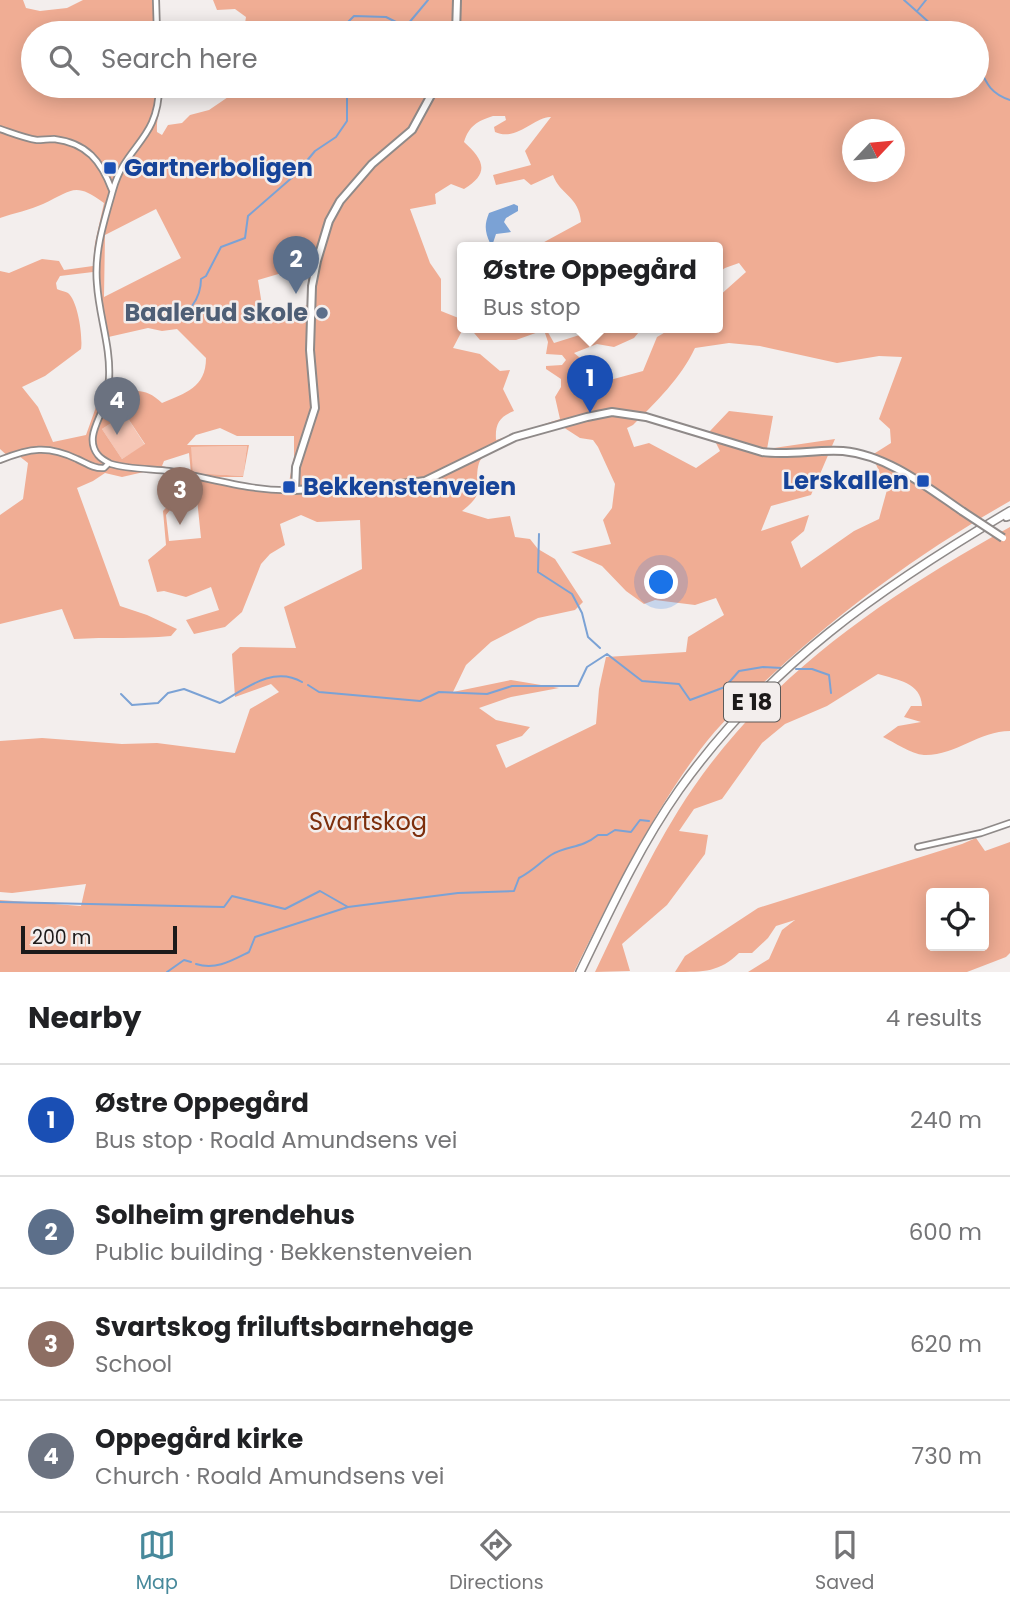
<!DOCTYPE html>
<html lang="en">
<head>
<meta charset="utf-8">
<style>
  body { margin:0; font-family:Poppins,sans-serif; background:#f6f6f6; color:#202124 }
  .controls { position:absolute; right:21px; bottom:21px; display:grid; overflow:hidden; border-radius:7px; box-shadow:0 4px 18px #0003 }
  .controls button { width:63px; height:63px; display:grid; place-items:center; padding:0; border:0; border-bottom:2px solid #e0e0e0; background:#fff; color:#202124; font:35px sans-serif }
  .compass { position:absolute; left:842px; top:119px; width:63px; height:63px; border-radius:50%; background:#fff; box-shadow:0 4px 18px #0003; rotate:64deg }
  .scale { position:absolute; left:21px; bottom:18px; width:156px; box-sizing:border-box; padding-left:7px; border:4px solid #1c1a1a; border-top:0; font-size:19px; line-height:24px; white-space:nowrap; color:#1c1a1a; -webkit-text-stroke:5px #f3eeed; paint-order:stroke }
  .you { position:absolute; left:662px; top:583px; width:24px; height:24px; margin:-18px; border:5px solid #fff; border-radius:50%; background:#1a73e8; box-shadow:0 0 0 10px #1a73e833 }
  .badge { display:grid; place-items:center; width:46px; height:46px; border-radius:50%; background:#47899b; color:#fff; font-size:23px; font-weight:700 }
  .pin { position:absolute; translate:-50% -58px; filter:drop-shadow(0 2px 4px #0008) }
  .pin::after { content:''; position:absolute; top:37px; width:24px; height:21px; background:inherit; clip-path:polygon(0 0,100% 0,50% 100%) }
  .popup { position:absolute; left:457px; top:242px; width:266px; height:91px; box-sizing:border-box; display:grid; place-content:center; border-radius:7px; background:#fff; filter:drop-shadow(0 2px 5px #0005); font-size:23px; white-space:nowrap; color:#757577 }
  .popup b { font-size:26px; color:#202124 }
  .popup::after { content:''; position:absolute; left:50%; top:100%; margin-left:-14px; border:14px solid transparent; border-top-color:#fff }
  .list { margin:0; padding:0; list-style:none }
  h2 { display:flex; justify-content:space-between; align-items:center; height:91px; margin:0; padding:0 28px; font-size:30px }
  h2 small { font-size:23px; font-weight:400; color:#757577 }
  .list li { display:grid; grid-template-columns:46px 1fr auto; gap:21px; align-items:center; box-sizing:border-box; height:112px; padding:0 28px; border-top:2px solid #e0e0e0 }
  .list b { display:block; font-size:26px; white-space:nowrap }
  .list p { margin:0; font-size:23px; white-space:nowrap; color:#757577 }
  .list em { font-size:23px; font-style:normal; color:#757577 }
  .icon { flex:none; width:38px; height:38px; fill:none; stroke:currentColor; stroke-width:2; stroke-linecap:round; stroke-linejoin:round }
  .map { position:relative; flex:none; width:1010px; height:972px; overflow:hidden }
  .search { position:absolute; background:#fff; box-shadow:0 4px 18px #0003; left:21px; right:21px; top:21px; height:77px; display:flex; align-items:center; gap:18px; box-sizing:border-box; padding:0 24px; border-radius:38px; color:#757577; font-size:26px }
  .sheet { height:539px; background:#fff }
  nav { display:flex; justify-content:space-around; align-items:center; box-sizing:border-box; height:98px; border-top:2px solid #e0e0e0; background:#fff; font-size:19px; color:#757577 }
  nav a { display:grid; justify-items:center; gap:4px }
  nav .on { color:#47899b }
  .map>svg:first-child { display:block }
</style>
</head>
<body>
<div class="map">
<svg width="1010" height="972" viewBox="0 0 1010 972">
  <rect width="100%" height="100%" fill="#f3eeed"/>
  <!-- green -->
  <path fill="#f6c6b5" d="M 125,414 L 145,445 L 122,459 L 102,429 Z
    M 247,446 L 243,476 L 193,473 L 190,447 Z"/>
  <!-- forest -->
  <path fill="#f0ad94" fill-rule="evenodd" d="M 0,0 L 23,0 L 26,8 L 40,11 L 67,8 L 83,0 L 158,0 L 160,33 L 33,33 L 33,86 L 162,86 C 162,102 156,118 157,132 L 162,135 L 168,125 L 182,123 L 190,115 L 209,110 L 234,93 L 235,90 L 232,89 L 203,96 L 204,93 L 212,86 L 977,86 L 977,33 L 228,33 L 245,23 L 246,17 L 235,9 L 217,10 L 213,0 L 1010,0 L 1010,501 C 926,549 845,607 774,673 C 748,697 721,722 700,750 C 649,818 612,896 574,972 L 0,972 L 0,900 L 81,906 L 86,884 L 12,893 L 0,892 L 0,741 L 42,738 L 122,744 L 157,743 L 235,753 L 250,709 L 279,692 L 271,684 L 235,697 L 232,654 L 240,647 L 296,648 L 284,607 L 362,569 L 360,520 L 317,522 L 301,515 L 280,524 L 285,545 L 270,554 L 261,564 L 242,612 L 225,627 L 194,634 L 186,620 L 219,610 L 211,587 L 186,597 L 164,591 L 157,592 L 148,560 L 166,545 L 163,511 L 192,479 L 148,471 L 122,477 L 105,473 L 93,481 L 77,488 L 120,606 L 147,615 L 177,629 L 171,636 C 138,639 107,637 74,639 L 62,609 L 0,624 L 0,515 L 23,499 L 28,463 L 19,456 L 11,459 L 0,449 L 0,271 L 9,273 L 42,259 L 59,261 L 64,270 L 93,266 L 95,243 L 104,203 C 74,181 72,191 43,204 C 30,210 14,213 0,218 ZM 493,116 L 505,116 L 506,120 L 494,127 L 495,132 C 517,142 535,116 551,117 L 525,151 L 531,165 L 493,175 L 496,185 L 524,179 L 531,185 L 553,175 C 560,195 579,196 581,222 L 535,247 L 718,247 L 718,273 L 725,268 L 739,263 L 746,272 L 718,297 L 718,327 L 674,327 L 657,337 L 643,371 L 599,383 L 589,365 L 574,353 L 597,344 L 614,347 L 634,338 L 643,327 L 605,327 L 554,343 L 545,327 L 469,327 L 480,340 L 516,340 L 544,330 L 548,342 L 546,354 L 562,355 L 566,360 L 562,365 L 546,366 L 546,369 L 561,379 L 561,387 L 555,397 L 560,419 L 496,440 C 495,424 499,417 514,411 L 503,389 L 510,370 L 500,371 L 480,354 L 453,348 L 464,327 L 461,319 L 441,311 L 441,279 L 430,263 L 410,209 L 436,204 L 435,194 L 451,184 L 464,189 C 491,173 483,159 464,142 C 469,126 477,121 493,116 ZM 852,130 L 894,130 L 894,172 L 852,172 ZM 156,209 L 181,258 L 104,297 L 105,235 ZM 309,265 L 308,305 L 264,318 L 258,280 ZM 93,272 L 104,338 L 148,328 L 162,331 L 177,329 L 206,358 C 206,388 185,393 162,403 C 138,380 122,395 96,407 L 86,435 L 53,442 L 38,407 L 22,387 L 45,376 L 81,349 C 83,337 78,301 68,293 C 66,292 59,290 57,289 L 56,283 L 60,276 ZM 729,343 L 760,346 L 837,363 L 879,356 L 902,357 L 879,419 L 890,429 L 891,443 L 872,455 L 887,490 L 879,519 L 854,531 L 801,568 L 791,542 L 804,531 L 809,515 L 761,531 L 771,506 L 811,495 L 835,439 L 767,449 L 773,416 L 729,411 L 710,431 L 720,451 L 696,468 L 649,443 L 634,447 L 627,428 L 633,425 C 656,402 681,378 695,348 ZM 125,414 L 145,444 L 122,459 L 102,429 ZM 563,427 L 580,438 L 593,440 L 598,447 L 615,484 L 612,508 L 603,520 L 611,544 L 571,552 L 602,566 L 626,591 L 644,604 L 655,600 L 695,605 L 716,598 L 724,615 L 688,637 L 686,652 L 606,657 L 599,689 L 596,724 L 506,768 L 496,745 L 522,736 L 530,727 L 496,720 L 479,708 L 511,697 L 559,688 L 511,680 L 453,692 L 466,665 L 491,642 L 538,618 L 575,610 L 583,602 L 555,559 L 538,549 L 530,539 L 515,537 L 510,516 L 488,519 L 462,511 C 490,489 472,487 479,463 C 484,447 547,428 563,427 ZM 220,428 L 237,436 L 294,436 L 294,457 L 288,487 L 262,488 L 209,477 L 243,477 L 249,445 L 187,445 L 196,435 ZM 247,446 L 243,476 L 193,473 L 191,447 ZM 189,453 L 191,473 L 162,466 L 164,461 ZM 197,499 L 201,538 L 169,541 L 166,515 L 177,501 Z
    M 1010,527 L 1010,731 C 979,731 955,756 924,755 C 911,754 894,742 883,737 L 898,726 L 921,722 L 904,717 L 911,706 L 922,706 C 921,682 897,680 878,674 L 827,706 L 785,724 L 762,743 L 722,799 L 694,809 L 679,831 L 708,835 L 705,854 L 667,905 L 622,944 L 630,971 L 595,972 C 621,917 646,863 678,811 C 758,682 879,600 1010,527 Z
    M 976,838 L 985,851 L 1010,842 L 1010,953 L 1006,957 L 967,972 L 748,972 L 769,959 L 782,930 L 795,920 L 776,926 L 768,938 L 752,953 L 739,953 C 720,972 704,972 675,972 L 685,956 L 758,908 L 962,844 ZM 984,893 L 984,946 L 931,946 L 931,893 Z"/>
  <!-- water -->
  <path fill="#7ba2d5" d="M 514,204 L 518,206 L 518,211 L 506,218 L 504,222 L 511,232 L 496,234 L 493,243 L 490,243 C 485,232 484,225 489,213 Z"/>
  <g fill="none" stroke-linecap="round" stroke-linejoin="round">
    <!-- stream -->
    <path stroke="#7ba2d5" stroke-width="2" d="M 904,0 L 941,33
      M 918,10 L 926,0
      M 318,33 L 337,26 L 344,26
      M 341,33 L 344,26 L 354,16 L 386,17 L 402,25 L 408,24 L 428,0
      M 977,63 C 986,82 989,93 1010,100
      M 246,87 L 247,86
      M 169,322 C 188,316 201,299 201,279 L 206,276 L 221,247 L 245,238 L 248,216 L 295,175 L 315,151 L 336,137 L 347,121 L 347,86
      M 539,534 L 538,572 L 572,594 L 582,613 L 588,637 L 600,648
      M 796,669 L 812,669 L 829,675 L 831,693
      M 308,685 L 319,692 L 420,701 L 439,692 L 487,694 L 512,686 L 578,686 L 587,667 L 607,654 L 642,681 L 679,684 L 690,700 L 725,687 L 739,671 L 763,667 L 782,668
      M 121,694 L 132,705 L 158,703 L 168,693 L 184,689 L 220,703 C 245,689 273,665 302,682
      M 0,902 L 224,907 L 232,896 L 285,909 L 320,891 L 348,907 L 458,893 L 514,891 L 519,878 C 534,870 539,863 551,855 C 567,845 581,849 598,835 L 607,835 L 615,830 L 631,832 L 640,820 L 649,821
      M 196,964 C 216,970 231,961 249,952 L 255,937 L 348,907
      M 167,972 L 184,960 L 191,962"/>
    <!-- minor casing -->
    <g stroke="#8f8a89" stroke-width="8">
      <path id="minor" d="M 156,0 L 157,33
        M 159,86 C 159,140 125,145 113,190 C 104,221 94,252 97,284 C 99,316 111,347 109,379 C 108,388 107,397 104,405 C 99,421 85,439 98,455 C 101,459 107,462 111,464 C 127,469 152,469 169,471 C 212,478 252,492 295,490
        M 0,129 C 12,133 24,138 37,140 C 43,140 48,139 54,139 C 87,143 101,161 112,190
        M 0,460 C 30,448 48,445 77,459 C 86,463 94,469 104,468 L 109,463
        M 1006,518 L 1010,517
        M 918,847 L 981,833 L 1010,823"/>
    </g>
    <!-- secondary casing -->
    <g stroke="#8f8a89" stroke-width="10">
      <path id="secondary" d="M 456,33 L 457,0
        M 436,86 L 412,130 L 372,164 L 340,201 L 329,221 L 317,261 L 312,286 L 310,350 L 315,408 L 296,467 L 295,490 L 393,485 L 425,481 L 515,437 L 587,417 L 612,412 L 646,417 L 762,452 C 790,456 816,449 843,451 C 887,455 927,487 962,511"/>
    </g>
    <!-- trunk casing -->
    <g stroke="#8f8a89" stroke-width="10">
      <path id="trunk" d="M 580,972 C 610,910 639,847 679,790 C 768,665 880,588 1010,511"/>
    </g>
    <!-- minor -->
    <use href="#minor" stroke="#fff" stroke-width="4.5"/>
    <!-- secondary -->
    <use href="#secondary" stroke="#fff" stroke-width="6"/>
    <!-- trunk -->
    <use href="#trunk" stroke="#fff" stroke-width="7"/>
    <!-- secondary-bridge casing -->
    <g stroke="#8f8a89" stroke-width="10" stroke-linecap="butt">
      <path id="secondary-bridge" d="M 962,511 L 1003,538"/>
    </g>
    <!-- secondary-bridge -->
    <use href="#secondary-bridge" stroke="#fff" stroke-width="6"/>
  </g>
  <!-- markers -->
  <g fill="#1a4fb4" stroke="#f3eeed" stroke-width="2.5">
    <rect x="103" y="161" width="14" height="14" rx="3.5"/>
    <rect x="916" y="474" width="14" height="14" rx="3.5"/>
    <rect x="282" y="480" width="14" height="14" rx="3.5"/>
  </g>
  <circle fill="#5c6f8a" stroke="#f3eeed" stroke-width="2.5" cx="322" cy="313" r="7"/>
  <g text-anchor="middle" stroke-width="5" stroke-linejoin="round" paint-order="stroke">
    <!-- shield labels -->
    <rect fill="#f3eeed" stroke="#5c5a59" stroke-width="2" x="724" y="682.5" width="56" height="39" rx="5"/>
    <g font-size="23" font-weight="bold" fill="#1c1a1a">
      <text x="752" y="710">E 18</text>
    </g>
    <!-- transit labels -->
    <g font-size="24" font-weight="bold" fill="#164399" stroke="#f3eeed" text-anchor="start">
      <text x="124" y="176">Gartnerboligen</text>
      <text x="909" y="489" text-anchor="end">Lerskallen</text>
      <text x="303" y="495">Bekkenstenveien</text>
    </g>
    <!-- service labels -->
    <g font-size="24" font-weight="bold" fill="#4e5e75" stroke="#f3eeed" text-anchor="end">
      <text x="308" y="321">Baalerud skole</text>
    </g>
    <!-- park labels -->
    <g font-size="24" fill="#7c2e0c" stroke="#f3eeed">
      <text x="368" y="830">Svartskog</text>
    </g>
  </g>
</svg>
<div class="controls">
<button><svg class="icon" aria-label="locate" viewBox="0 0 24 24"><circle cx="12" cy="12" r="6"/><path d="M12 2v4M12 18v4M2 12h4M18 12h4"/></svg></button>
</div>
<svg class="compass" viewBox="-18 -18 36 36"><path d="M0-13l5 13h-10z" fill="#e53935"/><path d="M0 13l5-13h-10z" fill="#757577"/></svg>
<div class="scale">200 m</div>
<div class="you"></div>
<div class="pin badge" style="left:590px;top:413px;background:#1a4fb4">1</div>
<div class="popup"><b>Østre Oppegård</b>Bus stop</div>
<div class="pin badge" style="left:296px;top:294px;background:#5c6f8a">2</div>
<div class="pin badge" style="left:180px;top:525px;background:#8d6e63">3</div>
<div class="pin badge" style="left:117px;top:435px;background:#6b7280">4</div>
<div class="search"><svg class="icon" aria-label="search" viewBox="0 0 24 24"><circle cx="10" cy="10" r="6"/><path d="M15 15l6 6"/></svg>Search here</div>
</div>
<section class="sheet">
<h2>Nearby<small>4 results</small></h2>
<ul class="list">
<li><span class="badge" style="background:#1a4fb4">1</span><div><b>Østre Oppegård</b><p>Bus stop · Roald Amundsens vei</p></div><em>240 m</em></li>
<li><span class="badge" style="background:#5c6f8a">2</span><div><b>Solheim grendehus</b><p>Public building · Bekkenstenveien</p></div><em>600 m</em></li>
<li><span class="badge" style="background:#8d6e63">3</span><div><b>Svartskog friluftsbarnehage</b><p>School</p></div><em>620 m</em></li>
<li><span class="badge" style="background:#6b7280">4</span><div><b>Oppegård kirke</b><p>Church · Roald Amundsens vei</p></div><em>730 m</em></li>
</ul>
</section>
<nav>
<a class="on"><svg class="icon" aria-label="map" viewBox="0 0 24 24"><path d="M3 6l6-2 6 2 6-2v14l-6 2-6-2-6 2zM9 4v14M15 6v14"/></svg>Map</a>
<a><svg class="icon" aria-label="directions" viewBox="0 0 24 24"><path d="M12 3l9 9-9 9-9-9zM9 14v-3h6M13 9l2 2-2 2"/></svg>Directions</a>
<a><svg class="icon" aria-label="saved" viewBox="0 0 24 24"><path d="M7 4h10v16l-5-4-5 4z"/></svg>Saved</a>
</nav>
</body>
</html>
